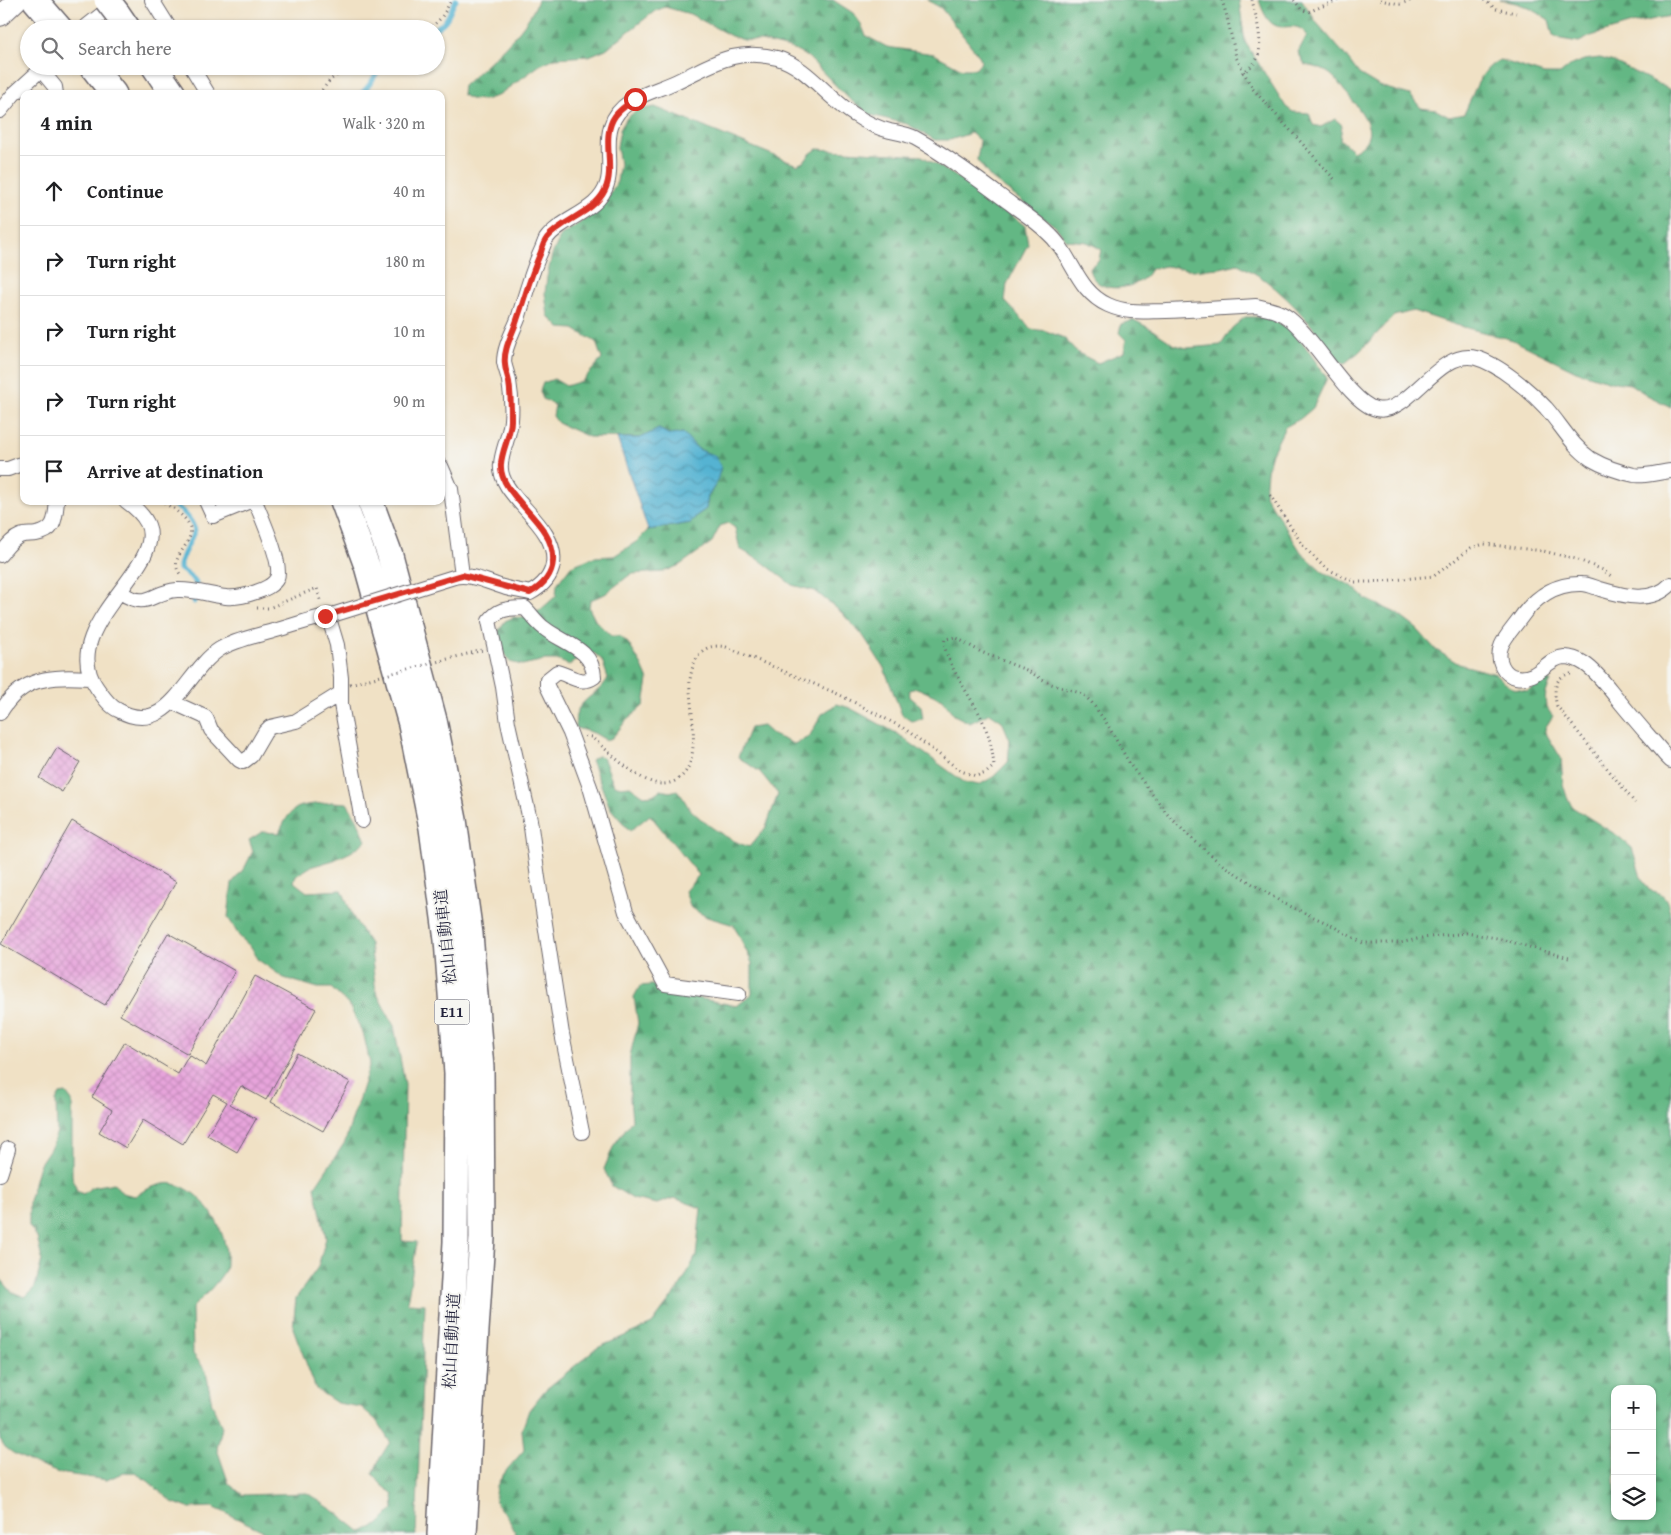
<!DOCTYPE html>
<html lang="en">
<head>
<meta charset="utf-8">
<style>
  body { margin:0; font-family:"Gentium Book Plus","Noto Serif JP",serif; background:#f6f6f6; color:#202124 }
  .controls { position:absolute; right:15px; bottom:15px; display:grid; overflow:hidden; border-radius:10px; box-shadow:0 1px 4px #0004 }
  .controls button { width:45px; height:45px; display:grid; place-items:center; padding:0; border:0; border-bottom:1px solid #e0e0e0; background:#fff; color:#202124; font:25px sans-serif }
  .stop { position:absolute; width:15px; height:15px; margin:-11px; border:4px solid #d93025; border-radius:50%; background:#fff }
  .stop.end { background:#d93025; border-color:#fff; box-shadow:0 1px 5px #0008 }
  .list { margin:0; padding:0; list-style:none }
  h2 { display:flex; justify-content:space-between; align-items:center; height:65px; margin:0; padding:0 20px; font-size:21px }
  h2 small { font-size:16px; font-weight:400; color:#757577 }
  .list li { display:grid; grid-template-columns:32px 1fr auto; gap:15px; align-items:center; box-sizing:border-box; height:70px; padding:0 20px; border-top:1px solid #e0e0e0 }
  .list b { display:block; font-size:19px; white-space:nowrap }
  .list em { font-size:16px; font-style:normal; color:#757577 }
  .icon { flex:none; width:28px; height:28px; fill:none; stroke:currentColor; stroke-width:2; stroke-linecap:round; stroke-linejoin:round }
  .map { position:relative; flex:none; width:1671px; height:1535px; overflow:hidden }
  .search { position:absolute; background:#fff; box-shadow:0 1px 4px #0004; left:20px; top:20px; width:425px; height:55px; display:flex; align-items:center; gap:12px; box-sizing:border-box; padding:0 18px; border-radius:28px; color:#757577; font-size:19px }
  .panel { position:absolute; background:#fff; box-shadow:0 1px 4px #0004; left:20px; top:90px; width:425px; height:415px; border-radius:10px }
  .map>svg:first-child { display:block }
</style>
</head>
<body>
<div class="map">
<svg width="1671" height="1535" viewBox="0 0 1671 1535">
  <defs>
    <pattern id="forest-firs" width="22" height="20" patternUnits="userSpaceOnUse" patternTransform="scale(1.25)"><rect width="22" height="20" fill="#64b784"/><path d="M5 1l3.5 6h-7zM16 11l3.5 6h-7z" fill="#52946d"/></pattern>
    <pattern id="water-waves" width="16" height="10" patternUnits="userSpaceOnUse" patternTransform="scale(1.25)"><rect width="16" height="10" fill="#54b3d2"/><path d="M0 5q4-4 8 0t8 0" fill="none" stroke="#4591ac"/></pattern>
    <pattern id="building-cross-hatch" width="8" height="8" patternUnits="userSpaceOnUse" patternTransform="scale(1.25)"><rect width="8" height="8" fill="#e7a4db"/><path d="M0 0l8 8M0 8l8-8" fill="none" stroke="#c68dbd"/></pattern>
  </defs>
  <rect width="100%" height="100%" fill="#f6f6f2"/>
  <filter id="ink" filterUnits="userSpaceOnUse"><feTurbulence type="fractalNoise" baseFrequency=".02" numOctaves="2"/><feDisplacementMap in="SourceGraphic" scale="10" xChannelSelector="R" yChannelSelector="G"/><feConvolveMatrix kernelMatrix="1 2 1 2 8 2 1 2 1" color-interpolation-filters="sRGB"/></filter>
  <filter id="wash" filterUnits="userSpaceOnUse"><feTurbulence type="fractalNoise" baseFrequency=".0096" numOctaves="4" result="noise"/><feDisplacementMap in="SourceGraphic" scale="20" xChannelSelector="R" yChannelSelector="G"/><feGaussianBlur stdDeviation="1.12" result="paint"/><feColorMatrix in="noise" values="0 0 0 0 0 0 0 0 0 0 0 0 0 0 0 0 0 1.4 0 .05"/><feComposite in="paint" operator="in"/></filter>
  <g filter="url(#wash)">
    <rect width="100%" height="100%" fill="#f0e1c5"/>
    <!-- forest -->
    <path fill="url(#forest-firs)" stroke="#436c60" fill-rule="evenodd" d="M 538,0 L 833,0 L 853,13 L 861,24 L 866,36 L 887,47 L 934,54 L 962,69 L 976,69 L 981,62 L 980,57 L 941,8 L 927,0 L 1239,0 L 1245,42 L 1286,107 L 1293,112 L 1309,113 L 1313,125 L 1321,127 L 1335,119 L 1342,125 L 1340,139 L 1353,151 C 1384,136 1362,113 1348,95 C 1342,89 1337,79 1330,74 C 1323,69 1315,67 1305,65 L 1298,52 L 1307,35 C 1291,13 1274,47 1259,0 L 1302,0 L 1317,23 L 1344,54 L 1359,74 L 1379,86 L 1410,95 L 1421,108 L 1436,110 L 1449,117 L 1464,114 C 1473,96 1480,68 1500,60 L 1544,74 L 1560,74 L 1571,65 L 1584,60 L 1600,58 L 1614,62 L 1671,90 L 1671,407 L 1647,395 L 1630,384 L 1608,381 L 1576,371 L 1513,340 L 1456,325 L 1413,311 L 1394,316 L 1359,352 L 1345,363 L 1338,361 C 1317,331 1295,303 1265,280 C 1257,274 1247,269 1238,264 L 1220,268 L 1193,270 L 1166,266 L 1151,269 C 1149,272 1147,276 1144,278 C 1128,292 1093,293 1089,268 L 1099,260 L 1101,249 L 1087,242 L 1066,240 L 1056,227 L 991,178 L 977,160 L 980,141 L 971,133 L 950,140 L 935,140 L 907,124 L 871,115 L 849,99 L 808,57 L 790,48 L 761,41 L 744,40 L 731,36 L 690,14 L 665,7 L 655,11 L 606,49 L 589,56 L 555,58 L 540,65 L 497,96 L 484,100 L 470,99 L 462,94 L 463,86 C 487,64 527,31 538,0 Z
      M 1499,0 L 1671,0 L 1671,16 L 1635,23 L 1591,36 L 1579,42 L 1561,39 L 1553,35 L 1549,20 C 1532,8 1519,2 1499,0 Z
      M 655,107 L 797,165 L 805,161 L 810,154 L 817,149 L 922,156 C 958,177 994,200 1025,226 L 1028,244 L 1007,284 L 1005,301 L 1031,329 L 1046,331 L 1064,338 L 1078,353 L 1098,363 L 1124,352 L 1126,340 L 1119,333 L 1121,324 L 1134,320 L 1151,329 L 1175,345 L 1187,348 L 1221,345 L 1232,328 L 1245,317 L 1268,317 L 1288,328 L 1305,346 L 1327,378 L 1313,408 L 1300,419 L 1285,427 L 1272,453 L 1267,471 L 1265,495 L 1301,552 L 1323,572 L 1352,586 L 1366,599 L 1396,613 L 1417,629 L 1436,650 L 1459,664 L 1496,674 L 1505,683 L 1514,689 L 1527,691 L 1538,685 L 1546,678 L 1551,681 C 1544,695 1542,704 1553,716 L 1545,728 L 1547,735 L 1561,758 L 1563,784 L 1566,794 L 1572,807 L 1618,836 L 1632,848 L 1641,877 L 1649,890 C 1667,894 1666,898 1671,915 L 1671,1535 L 514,1535 L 515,1533 C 512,1527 510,1520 506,1515 C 504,1512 500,1510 498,1506 C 486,1487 513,1464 524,1450 L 522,1430 L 529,1410 L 545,1390 L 597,1348 L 652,1324 L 681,1285 L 696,1256 L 701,1208 L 674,1198 L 657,1204 L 633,1199 L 612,1186 L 604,1169 L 614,1145 L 632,1120 L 630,1098 L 630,1056 L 638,1023 L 634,997 L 640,986 L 652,985 L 668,992 L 737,1006 L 752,994 L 752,963 L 734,925 L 707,917 L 691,908 L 685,891 L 699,875 L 650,815 L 630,831 L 610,808 L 591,760 L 597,756 L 603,757 L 614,785 L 621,787 L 630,786 L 644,796 L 653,795 L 660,790 L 670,792 L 677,790 C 683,796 685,803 690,809 C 706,825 728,840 749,847 L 766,827 L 778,794 L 760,772 L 738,757 L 750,728 L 763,726 L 773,735 L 794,744 L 809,737 L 822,714 L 837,704 L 850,708 L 898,734 L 964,782 L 979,785 L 993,777 L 1008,762 L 1010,740 L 1002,721 L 990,713 L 970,723 L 954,715 L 942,699 L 917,688 L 909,690 L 910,697 L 921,706 L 923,719 L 911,721 L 902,715 L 884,668 L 864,637 L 841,612 L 815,591 L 792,585 L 764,563 L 740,549 L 735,528 L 728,523 L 720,526 L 712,542 L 680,565 L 663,572 L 631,574 L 605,594 L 590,600 L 589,608 L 595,620 L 611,636 L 620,636 L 628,643 L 642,666 L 648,680 L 644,705 L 626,721 L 612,738 L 606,740 L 594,733 L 576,728 C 571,699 598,698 608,678 L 602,660 L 594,653 L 578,659 L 569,665 L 557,660 L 545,660 L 522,665 L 510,662 L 503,652 L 497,633 L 505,621 L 514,617 L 523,618 L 539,611 L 556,596 L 557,584 L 571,566 L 594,557 L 614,556 L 636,542 L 648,530 L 691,523 L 696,516 L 706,509 L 708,496 L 716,484 L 715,456 L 698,449 L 683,433 L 670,435 L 659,429 L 640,438 L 589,437 L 558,423 L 553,416 L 555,405 L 543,399 L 540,391 L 543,383 L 554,379 L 566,386 L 582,381 L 602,359 L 596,342 L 574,329 L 560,328 L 548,316 L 545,293 L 547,277 L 552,255 L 561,235 L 588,218 L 606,201 L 617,182 L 620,164 L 617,147 L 620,130 L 626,119 L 637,110 ZM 1615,1389 L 1652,1389 L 1652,1516 L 1615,1516 Z
      M 332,802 L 347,803 L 357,819 L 366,841 L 351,852 L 334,860 L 310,867 L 296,876 L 294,882 L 307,892 L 342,890 L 353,917 L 370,944 L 376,992 L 394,1026 L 405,1084 L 402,1241 L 417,1242 L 407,1303 L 425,1304 L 416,1535 L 272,1535 L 213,1507 L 188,1508 L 172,1502 L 148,1481 L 135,1473 L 124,1472 L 107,1480 L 59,1473 L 35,1464 L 13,1453 L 5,1447 L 0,1439 L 0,1278 L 12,1292 L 25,1297 L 35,1287 L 42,1260 L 37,1237 L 29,1226 L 29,1201 L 39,1165 L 53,1144 L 57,1131 L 56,1101 L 60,1094 L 66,1093 L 72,1101 L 72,1176 L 77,1191 L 83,1194 L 92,1187 L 114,1183 L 122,1193 L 135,1196 C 143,1190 164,1181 174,1184 C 203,1190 228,1231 226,1259 C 226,1262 226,1267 225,1270 C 218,1283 202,1298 192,1308 L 193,1354 L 206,1371 L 212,1404 L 222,1427 L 217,1449 L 229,1484 L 243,1495 L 307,1493 L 337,1513 L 361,1532 L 378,1525 L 394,1509 L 393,1494 L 381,1484 L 373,1474 L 380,1458 L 390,1442 L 376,1420 L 361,1407 L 337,1403 L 316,1389 L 293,1328 L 296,1298 L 318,1267 L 326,1238 L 315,1187 L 345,1142 L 370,1063 L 364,1036 L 349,1005 L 331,988 L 318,988 L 284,978 L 257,959 L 252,948 L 239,936 L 228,917 L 232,883 L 245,867 L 253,851 L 249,840 L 262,832 L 279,833 C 294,800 300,807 332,802 Z"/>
    <!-- water -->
    <path fill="url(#water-waves)" stroke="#3b6a86" d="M 659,429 L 670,435 L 683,433 L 698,449 L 715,456 L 721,467 L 716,484 L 708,496 L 706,509 L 696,516 L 691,523 L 648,530 L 617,438 L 640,438 Z"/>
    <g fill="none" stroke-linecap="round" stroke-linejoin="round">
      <!-- stream -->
      <path stroke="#54b3d2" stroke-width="5" d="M 434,29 C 450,21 448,13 456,0
        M 360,94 C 371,87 373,76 382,66
        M 168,501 C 181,509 190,516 195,530 L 180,562 L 180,569 L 190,576 L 196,583 L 194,602"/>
    </g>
    <g id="blocks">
      <!-- building -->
      <path fill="url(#building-cross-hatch)" d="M 57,748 L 80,762 L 62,792 L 39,778 Z
        M 72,821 L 176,882 L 105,1005 L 1,944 Z
        M 168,933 L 235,971 L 188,1054 L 120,1015 Z
        M 255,976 L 316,1009 L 266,1100 L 241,1086 L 230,1104 L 256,1119 L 237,1152 L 207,1135 L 227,1102 L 213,1094 L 183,1144 L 143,1120 L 126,1148 L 99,1132 L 112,1110 L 92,1097 L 125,1042 L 178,1074 L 189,1055 L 206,1066 Z
        M 297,1053 L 350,1082 L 323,1131 L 271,1102 Z"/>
    </g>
  </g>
  <g filter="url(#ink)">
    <use href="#blocks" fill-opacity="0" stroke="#6a656b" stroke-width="1"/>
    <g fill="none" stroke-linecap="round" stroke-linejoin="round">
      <!-- street casing -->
      <g stroke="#6a656b" stroke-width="16">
        <path id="street" d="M 152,0 L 170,29
          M 83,29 L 116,3
          M 191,66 L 208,94
          M 41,70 L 55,87 L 56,94
          M 0,111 L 14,94 L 45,66
          M 441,466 L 451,489 L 462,575
          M 0,469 L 8,469 L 24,463
          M 126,501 C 133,506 143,515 147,523 C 169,567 54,627 97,688 C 103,696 109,706 118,710 C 169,739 185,671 220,649 C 235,640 256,636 273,631 C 293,626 312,618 332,615
          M 206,501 L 213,516 L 250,501
          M 0,555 C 6,548 12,539 20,536 C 25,534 31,535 36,534 C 56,531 55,518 57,501
          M 454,577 C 471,573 489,583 506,588 C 513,590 522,591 530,593 C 541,587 551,578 553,564 C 559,524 497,497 501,464 C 502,450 510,435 511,420 C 512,408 511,393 509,381 C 508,375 505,368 504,362 C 504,347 513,332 518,319 C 525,296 531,273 541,251 C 543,247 544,243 546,239 C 562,217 599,212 607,184 C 613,166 605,145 611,126 C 619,99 650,93 673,83 C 711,66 732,47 777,58 C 807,66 828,99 855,115 C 865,122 878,128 890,131 C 899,133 907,134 915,138 C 949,157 980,181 1011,204 C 1023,213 1036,221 1047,232 C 1072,253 1076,291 1108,305 C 1128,314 1145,311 1166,311 C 1196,310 1226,308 1256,306 C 1269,309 1281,311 1291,320 C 1316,340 1350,403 1376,409 C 1408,417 1438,348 1476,358 C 1499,364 1530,391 1546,408 C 1561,425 1572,446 1591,459 C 1603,466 1620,472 1634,475 C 1645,477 1659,472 1671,471
          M 1671,584 C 1652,604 1623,596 1600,589 C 1594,587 1588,584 1582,584 C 1554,583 1534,598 1519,620 C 1509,634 1493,648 1502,666 C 1505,672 1510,676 1516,677 C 1539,681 1546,658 1564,657 C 1571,657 1579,660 1585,664 C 1597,672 1607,686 1616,697 C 1632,717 1649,736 1665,755 L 1671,761
          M 120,592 C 149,611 150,592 177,590 C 193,589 210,595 226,597 C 237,598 245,596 256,592 C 263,590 274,585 277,578 C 283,564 261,516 255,501
          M 525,608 C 509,609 500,607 489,621 L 503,687 L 508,723 L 530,820 L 538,878 L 562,1034 L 582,1132
          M 525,608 C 531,614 537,623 544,628 C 562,643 593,648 594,677 C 581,686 570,675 557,672 L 547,680 L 547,686 L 570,733 L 590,787 L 626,912 L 665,984 L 739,994
          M 328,615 L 337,645 L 341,678 L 341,704 L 362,821
          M 172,702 L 205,717 L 207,720 L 211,730 L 239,760 L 243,762 L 251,756 L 265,732 L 270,727 L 296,721 L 341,693
          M 0,713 C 22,676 51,676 90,678
          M 0,1174 L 8,1149"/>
      </g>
      <!-- secondary casing -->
      <g stroke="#6a656b" stroke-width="22">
        <path id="secondary" d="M 0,16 L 17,0"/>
      </g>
      <!-- highway casing -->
      <g stroke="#6a656b" stroke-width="28">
        <path id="highway" d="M 35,0 L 60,29
          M 117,13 L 128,29
          M 92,66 L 114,94
          M 154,66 L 173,94
          M 343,501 L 367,566 L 411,724 L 432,828 L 447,940 L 457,1073 L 456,1242 L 440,1535
          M 370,501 L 390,555 L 434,720 L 454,820 L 470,934 L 481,1068 L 482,1238 L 469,1438 L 464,1535"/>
      </g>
      <!-- path -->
      <path stroke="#6a656b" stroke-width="3" stroke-dasharray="1 4" stroke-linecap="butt" d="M 1222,0 L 1227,17 L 1236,57 L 1252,88 L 1336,181
        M 1294,0 L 1301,9 L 1308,12 L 1338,0
        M 1380,0 L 1400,4 L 1413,0
        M 1484,0 L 1496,9 L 1516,13
        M 427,29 C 440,22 445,13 451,0
        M 1242,73 C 1248,69 1254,65 1257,59 C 1264,43 1256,17 1252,0
        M 319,94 L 330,80 L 344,71 L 347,66
        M 1270,495 L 1304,547 L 1325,568 L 1355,582 L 1371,582 L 1434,576 L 1471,548 L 1484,544 L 1543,551 L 1576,559 L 1603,570 L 1611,576
        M 160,501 C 167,504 174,509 180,514 C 211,540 162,553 181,575
        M 257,608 L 269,608 L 317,588 L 321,603
        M 1571,674 C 1554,675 1553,693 1557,706 L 1635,803
        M 585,736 L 591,737 C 609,751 629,773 649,781 C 659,785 666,785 675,781 C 706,765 688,706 690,680 C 693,658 702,642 726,647 L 838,694 L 871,711 L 905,729 L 961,771 L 976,776 L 986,773 L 994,766 C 992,746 989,735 981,717 C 973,700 940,655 945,639 L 955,637 L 981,652 L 1026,670 L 1051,684 L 1083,694 L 1092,703 L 1106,722 L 1131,766 L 1168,815 L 1189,836 L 1221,864 L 1283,903 L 1329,924 L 1363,943 L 1400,943 L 1422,938 L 1466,933 L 1497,938 L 1569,958"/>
      <!-- street -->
      <use href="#street" stroke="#fff" stroke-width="14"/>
      <!-- secondary -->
      <use href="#secondary" stroke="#fff" stroke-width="20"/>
      <!-- highway -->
      <use href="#highway" stroke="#fff" stroke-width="25"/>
      <!-- street-bridge casing -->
      <g stroke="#6a656b" stroke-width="16" stroke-linecap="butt">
        <path id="street-bridge" d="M 332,615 L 454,577"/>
      </g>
      <!-- highway-bridge casing -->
      <g stroke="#6a656b" stroke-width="28" stroke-linecap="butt">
        <path id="highway-bridge" d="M 107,0 L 117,13"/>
      </g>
      <!-- path-bridge -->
      <path stroke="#6a656b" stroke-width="3" stroke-dasharray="1 4" stroke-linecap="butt" d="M 350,684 L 483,650"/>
      <!-- street-bridge -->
      <use href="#street-bridge" stroke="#fff" stroke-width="14"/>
      <!-- highway-bridge -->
      <use href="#highway-bridge" stroke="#fff" stroke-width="25"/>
    </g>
  </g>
  <g fill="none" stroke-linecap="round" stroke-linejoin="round" filter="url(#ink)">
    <!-- route -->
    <path stroke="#d93025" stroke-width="6" d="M 325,616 L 462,575 L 530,593 C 542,586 552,576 553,561 C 556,522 498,497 501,464 C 502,449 511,435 511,420 C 511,408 511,394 509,382 C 508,376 505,370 505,364 C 503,349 513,333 517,320 C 525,297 531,274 541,252 C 542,248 544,242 547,238 C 563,219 594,213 605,190 C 616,167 600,137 615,116 C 620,109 628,104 635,99"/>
  </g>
  <g text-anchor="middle" stroke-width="4" stroke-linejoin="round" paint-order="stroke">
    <!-- shield labels -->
    <rect fill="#f6f6f2" stroke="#626272" stroke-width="1" x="434.5" y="999.5" width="35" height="25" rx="4"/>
    <g font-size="15" font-weight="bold" fill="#22223b">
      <text x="452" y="1017">E11</text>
    </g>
    <!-- street labels -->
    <g font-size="16" fill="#22223b" stroke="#f6f6f2">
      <text transform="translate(445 937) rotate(-96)" y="6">松山自動車道</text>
      <text transform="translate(451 1341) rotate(-87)" y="6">松山自動車道</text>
    </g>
  </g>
</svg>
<div class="controls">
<button>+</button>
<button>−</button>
<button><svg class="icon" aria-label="layers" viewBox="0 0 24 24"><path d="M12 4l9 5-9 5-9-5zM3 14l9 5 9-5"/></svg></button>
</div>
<div class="stop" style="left:635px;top:99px"></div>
<div class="stop end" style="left:325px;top:616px"></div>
<div class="search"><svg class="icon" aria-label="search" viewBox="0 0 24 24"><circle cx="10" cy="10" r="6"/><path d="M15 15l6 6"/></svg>Search here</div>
<section class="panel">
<h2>4 min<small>Walk · 320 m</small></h2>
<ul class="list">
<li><svg class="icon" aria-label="ahead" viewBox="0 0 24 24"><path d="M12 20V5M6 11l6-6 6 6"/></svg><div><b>Continue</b></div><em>40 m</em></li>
<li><svg class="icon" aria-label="right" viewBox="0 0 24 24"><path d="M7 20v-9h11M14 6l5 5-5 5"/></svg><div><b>Turn right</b></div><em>180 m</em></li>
<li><svg class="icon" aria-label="right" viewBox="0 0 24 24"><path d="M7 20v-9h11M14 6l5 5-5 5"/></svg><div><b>Turn right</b></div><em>10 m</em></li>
<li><svg class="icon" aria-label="right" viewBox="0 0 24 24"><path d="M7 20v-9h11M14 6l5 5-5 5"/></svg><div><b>Turn right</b></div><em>90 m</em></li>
<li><svg class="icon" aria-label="arrive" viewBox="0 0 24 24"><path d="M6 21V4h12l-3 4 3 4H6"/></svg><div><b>Arrive at destination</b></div></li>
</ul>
</section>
</div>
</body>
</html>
